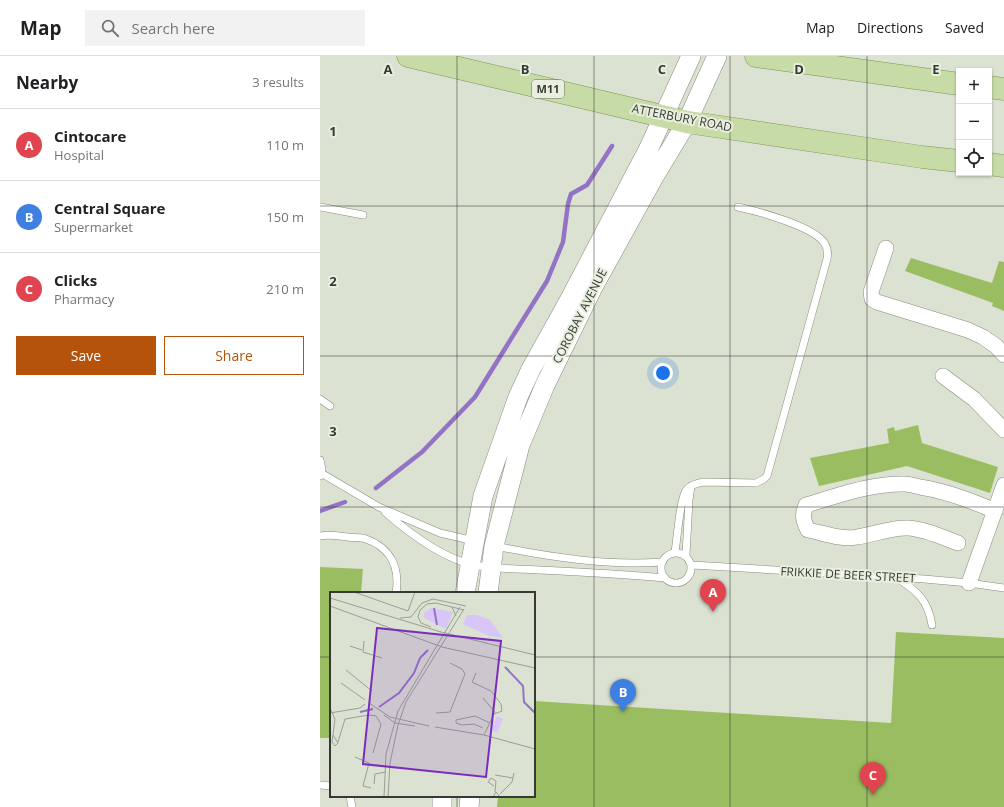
<!DOCTYPE html>
<html lang="en">
<head>
<meta charset="utf-8">
<style>
  body { margin:0; font-family:"Open Sans",sans-serif; background:#f2f2f2; color:#202124 }
  .controls { position:absolute; right:12px; top:12px; display:grid; overflow:hidden; border-radius:0px; box-shadow:0 1px 3px #0004 }
  .controls button { width:36px; height:36px; display:grid; place-items:center; padding:0; border:0; border-bottom:1px solid #e0e0e0; background:#fff; color:#202124; font:20px sans-serif }
  .you { position:absolute; left:343px; top:317px; width:14px; height:14px; margin:-10px; border:3px solid #fff; border-radius:50%; background:#1a73e8; box-shadow:0 0 0 6px #1a73e833 }
  .badge { display:grid; place-items:center; width:26px; height:26px; border-radius:50%; background:#b45309; color:#fff; font-size:13px; font-weight:700 }
  .pin { position:absolute; translate:-50% -33px; filter:drop-shadow(0 1px 2px #0008) }
  .pin::after { content:''; position:absolute; top:21px; width:14px; height:12px; background:inherit; clip-path:polygon(0 0,100% 0,50% 100%) }
  .list { margin:0; padding:0; list-style:none }
  h2 { display:flex; justify-content:space-between; align-items:center; height:52px; margin:0; padding:0 16px; font-size:17px }
  h2 small { font-size:13px; font-weight:400; color:#757577 }
  .list li { display:grid; grid-template-columns:26px 1fr auto; gap:12px; align-items:center; box-sizing:border-box; height:72px; padding:0 16px; border-top:1px solid #e0e0e0 }
  .list b { display:block; font-size:15px; white-space:nowrap }
  .list p { margin:0; font-size:13px; white-space:nowrap; color:#757577 }
  .list em { font-size:13px; font-style:normal; color:#757577 }
  .actions { display:flex; gap:8px; padding:12px 16px }
  .actions a { flex:1; padding:9px 0; border:1px solid #b45309; border-radius:0px; text-align:center; font-size:14px; color:#b45309 }
  .actions .main { background:#b45309; color:#fff }
  .icon { flex:none; width:22px; height:22px; fill:none; stroke:currentColor; stroke-width:2; stroke-linecap:round; stroke-linejoin:round }
  .map { position:relative; flex:none; width:684px; height:751px; overflow:hidden }
  header { display:flex; align-items:center; gap:24px; box-sizing:border-box; height:56px; padding:0 20px; background:#fff; border-bottom:1px solid #e0e0e0 }
  header strong { font-size:19px }
  nav { display:flex; gap:22px; margin-inline-start:auto; font-size:14px }
  .search { width:280px; height:36px; background:#f2f2f2; display:flex; align-items:center; gap:10px; box-sizing:border-box; padding:0 14px; border-radius:0px; color:#757577; font-size:15px }
  main { display:flex }
  aside { flex:1; background:#fff }
  .map>svg:first-child { display:block }
</style>
</head>
<body>
<header>
<strong>Map</strong>
<div class="search"><svg class="icon" aria-label="search" viewBox="0 0 24 24"><circle cx="10" cy="10" r="6"/><path d="M15 15l6 6"/></svg>Search here</div>
<nav><a>Map</a><a>Directions</a><a>Saved</a></nav>
</header>
<main>
<aside>
<h2>Nearby<small>3 results</small></h2>
<ul class="list">
<li><span class="badge" style="background:#e0444e">A</span><div><b>Cintocare</b><p>Hospital</p></div><em>110 m</em></li>
<li><span class="badge" style="background:#3f7fe0">B</span><div><b>Central Square</b><p>Supermarket</p></div><em>150 m</em></li>
<li><span class="badge" style="background:#e0444e">C</span><div><b>Clicks</b><p>Pharmacy</p></div><em>210 m</em></li>
</ul>
<div class="actions"><a class="main">Save</a><a>Share</a></div>
</aside>
<div class="map">
<svg width="684" height="751" viewBox="0 0 684 751">
  <rect width="100%" height="100%" fill="#dbe2d2"/>
  <g fill="none" stroke-linecap="round" stroke-linejoin="round">
    <!-- stream -->
    <path stroke="#9473c6" stroke-width="4.5" d="M 56,432 L 102,396 L 155,341 L 227,225 L 243,186 L 248,148 L 251,138 L 267,129 L 292,90
      M 0,455 L 25,446"/>
  </g>
  <!-- building -->
  <path fill="#9bbd61" d="M 591,202 L 672,227 L 679,205 L 684,206 L 684,255 L 672,250 L 673,247 L 585,215 Z
    M 598,369 L 602,387 L 678,411 L 670,437 L 587,410 L 499,430 L 490,402 L 569,387 L 567,373 L 574,371 L 575,375 Z
    M 0,511 L 43,513 L 41,537 L 11,537 L 11,682 L 0,682 Z
    M 576,576 L 684,582 L 684,751 L 177,751 L 178,740 L 214,740 L 214,645 L 571,667 Z"/>
  <g fill="none" stroke-linecap="round" stroke-linejoin="round">
    <!-- service casing -->
    <g stroke="#868c7e" stroke-width="8">
      <path id="service" d="M 0,151 L 43,159
        M 0,343 L 10,350
        M 0,404 L 2,413 L 0,420
        M 1,417 L 59,451 L 120,477 L 154,485
        M 65,456 C 89,477 119,500 150,508 C 172,514 197,512 220,514 C 262,516 303,518 345,522
        M 0,480 C 9,478 18,480 28,481 C 33,482 41,481 46,483 C 71,492 80,512 76,537
        M 175,490 C 230,501 286,510 342,506
        M 355,496 C 357,485 360,440 367,433 C 371,429 378,427 384,426 L 436,427 L 444,423 L 447,420 L 507,203 C 508,198 508,193 505,188 C 496,171 437,155 418,151
        M341 512a15 15 0 1 1 30 0a15 15 0 1 1-30 0Z
        M 366,499 L 369,444 L 371,430
        M 372,509 L 604,523 L 649,527 L 684,532
        M 577,522 C 597,535 608,544 612,569
        M 0,729 L 11,730
        M 30,740 L 32,751"/>
    </g>
    <!-- minor casing -->
    <g stroke="#868c7e" stroke-width="16">
      <path id="minor" d="M 566,192 L 551,236 L 552,243 L 557,246 L 648,274 L 663,281 L 676,290 L 684,299
        M 623,320 L 654,343 L 684,374
        M 638,487 C 622,481 605,473 588,472 C 571,471 553,479 537,481 C 521,484 504,477 488,474 C 483,465 482,459 486,449 C 517,440 552,427 585,428 C 589,428 595,430 600,431 C 626,435 650,444 675,455
        M 649,527 L 684,429"/>
    </g>
    <!-- tertiary casing -->
    <g stroke="#868c7e" stroke-width="20">
      <path id="tertiary" d="M 145,537 L 163,440 L 198,341 L 211,313 L 251,241 L 329,92 L 371,0
        M 168,537 L 174,490 L 200,389 L 225,329 L 272,233 L 335,119 L 367,66 L 397,0
        M 122,740 L 122,751
        M 149,751 L 150,740"/>
    </g>
    <!-- primary casing -->
    <g stroke="#7d9358" stroke-width="23">
      <path id="primary" d="M 88,0 L 367,66 L 602,101 L 639,105
        M 436,0 L 639,28
        M 669,31 L 684,33
        M 669,108 L 684,110"/>
    </g>
    <!-- service -->
    <use href="#service" stroke="#fff" stroke-width="7"/>
    <!-- minor -->
    <use href="#minor" stroke="#fff" stroke-width="15"/>
    <!-- tertiary -->
    <use href="#tertiary" stroke="#fff" stroke-width="19"/>
    <!-- primary -->
    <use href="#primary" stroke="#c7dba6" stroke-width="22"/>
  </g>
  <!-- grid -->
  <path fill="none" stroke="#373a34" stroke-width="1" stroke-opacity="0.55" d="M 137,0 L 137,537M 274,0 L 274,751M 410,0 L 410,751M 547,0 L 547,751M 0,150 L 684,150M 0,300 L 684,300M 0,451 L 684,451M 0,601 L 11,601M 214,601 L 684,601M 137,740 L 137,751"/>
  <g text-anchor="middle" stroke-width="4" stroke-linejoin="round" paint-order="stroke">
    <!-- shield labels -->
    <rect fill="#e8efdf" stroke="#6c7067" stroke-width="1" x="212" y="24" width="32" height="18" rx="3"/>
    <g font-size="11" font-weight="bold" fill="#373a34">
      <text x="228" y="37">M11</text>
    </g>
    <!-- street labels -->
    <g font-size="12" fill="#373a34" stroke="#e8efdf">
      <text transform="translate(362 62) rotate(11)" y="4">ATTERBURY ROAD</text>
      <text transform="translate(260 260) rotate(-63)" y="4">COROBAY AVENUE</text>
      <text transform="translate(528 519) rotate(3)" y="4">FRIKKIE DE BEER STREET</text>
    </g>
  </g>
  <!-- overview -->
  <g transform="translate(10 536)">
    <rect width="205" height="205" fill="#dbe2d2"/>
    <path d="M 167,124 L 173,127 L 167,141 L 161,138 Z" fill="#d8c6f9"/>
    <path d="M 101,16 L 123,20 L 116,37 L 94,26 L 94,21 ZM 137,23 L 147,23 L 160,28 L 173,46 L 159,44 L 133,32 Z" fill="#d8c6f9"/>
    <path fill="none" stroke="#9473c6" stroke-width="2" d="M 104,16 L 107,33M 175,75 L 193,94 L 194,110 L 205,121M 49,115 L 69,101 L 84,81 L 90,66 L 98,58M 30,120 L 43,117"/>
    <path fill="none" stroke="#999f93" stroke-width="1" d="M 24,0 L 78,19 L 85,0M 0,6 L 111,40 L 205,63M 0,14 L 112,55 L 205,76M 122,15 L 134,18M 70,26 L 81,25 L 92,11 L 103,7 L 136,14M 101,35 L 91,31 L 88,25 L 90,18 L 97,12 L 106,11 L 122,15 L 126,24M 34,49 L 33,60 L 52,66M 20,54 L 32,58M 16,78 L 42,99M 146,81 L 142,90 L 161,99 L 171,112 L 172,119 L 164,122M 11,91 L 35,108M 153,106 L 165,120 L 154,143M 39,111 L 60,125 L 99,134M 0,116 L 5,127 L 2,150 L 5,154 L 8,151 L 3,143M 0,121 L 30,116 L 35,112M 106,121 L 120,120 L 135,82 L 132,77 L 120,71M 54,123 L 65,131 L 85,134M 105,135 L 154,143 L 205,157M 153,136 L 144,132 L 132,133 L 126,131 L 126,128 L 145,124 L 160,131M 8,150 L 15,127 L 39,123 L 46,124 L 51,132 L 43,161M 25,165 L 39,171 L 33,194 L 41,196M 165,183 L 183,186M 44,192 L 45,182 L 56,180M 164,194 L 158,190 L 161,186 L 166,189 L 165,200M 170,202 L 182,190 L 184,181M 54,205 L 56,162 L 68,119 L 130,15M 58,205 L 60,171 L 68,133 L 76,110 L 134,17M 163,205 L 166,200 L 170,205"/>
    <path fill="#7b2cbf" fill-opacity="0.15" stroke="#7b2cbf" stroke-width="2" d="M 47,36 L 171,49 L 156,185 L 33,172 Z"/>
    <rect width="205" height="205" fill="none" stroke="#373a34" stroke-width="2"/>
  </g>
  <g font-size="13" text-anchor="middle" font-weight="bold" fill="#373a34" stroke="#e8efdf" stroke-width="4" stroke-linejoin="round" paint-order="stroke">
    <text x="68" y="18">A</text>
    <text x="205" y="18">B</text>
    <text x="342" y="18">C</text>
    <text x="479" y="18">D</text>
    <text x="616" y="18">E</text>
    <text x="13" y="80">1</text>
    <text x="13" y="230">2</text>
    <text x="13" y="380">3</text>
  </g>
</svg>
<div class="controls">
<button>+</button>
<button>−</button>
<button><svg class="icon" aria-label="locate" viewBox="0 0 24 24"><circle cx="12" cy="12" r="6"/><path d="M12 2v4M12 18v4M2 12h4M18 12h4"/></svg></button>
</div>
<div class="you"></div>
<div class="pin badge" style="left:393px;top:556px;background:#e0444e">A</div>
<div class="pin badge" style="left:303px;top:656px;background:#3f7fe0">B</div>
<div class="pin badge" style="left:553px;top:739px;background:#e0444e">C</div>
</div>
</main>
</body>
</html>
